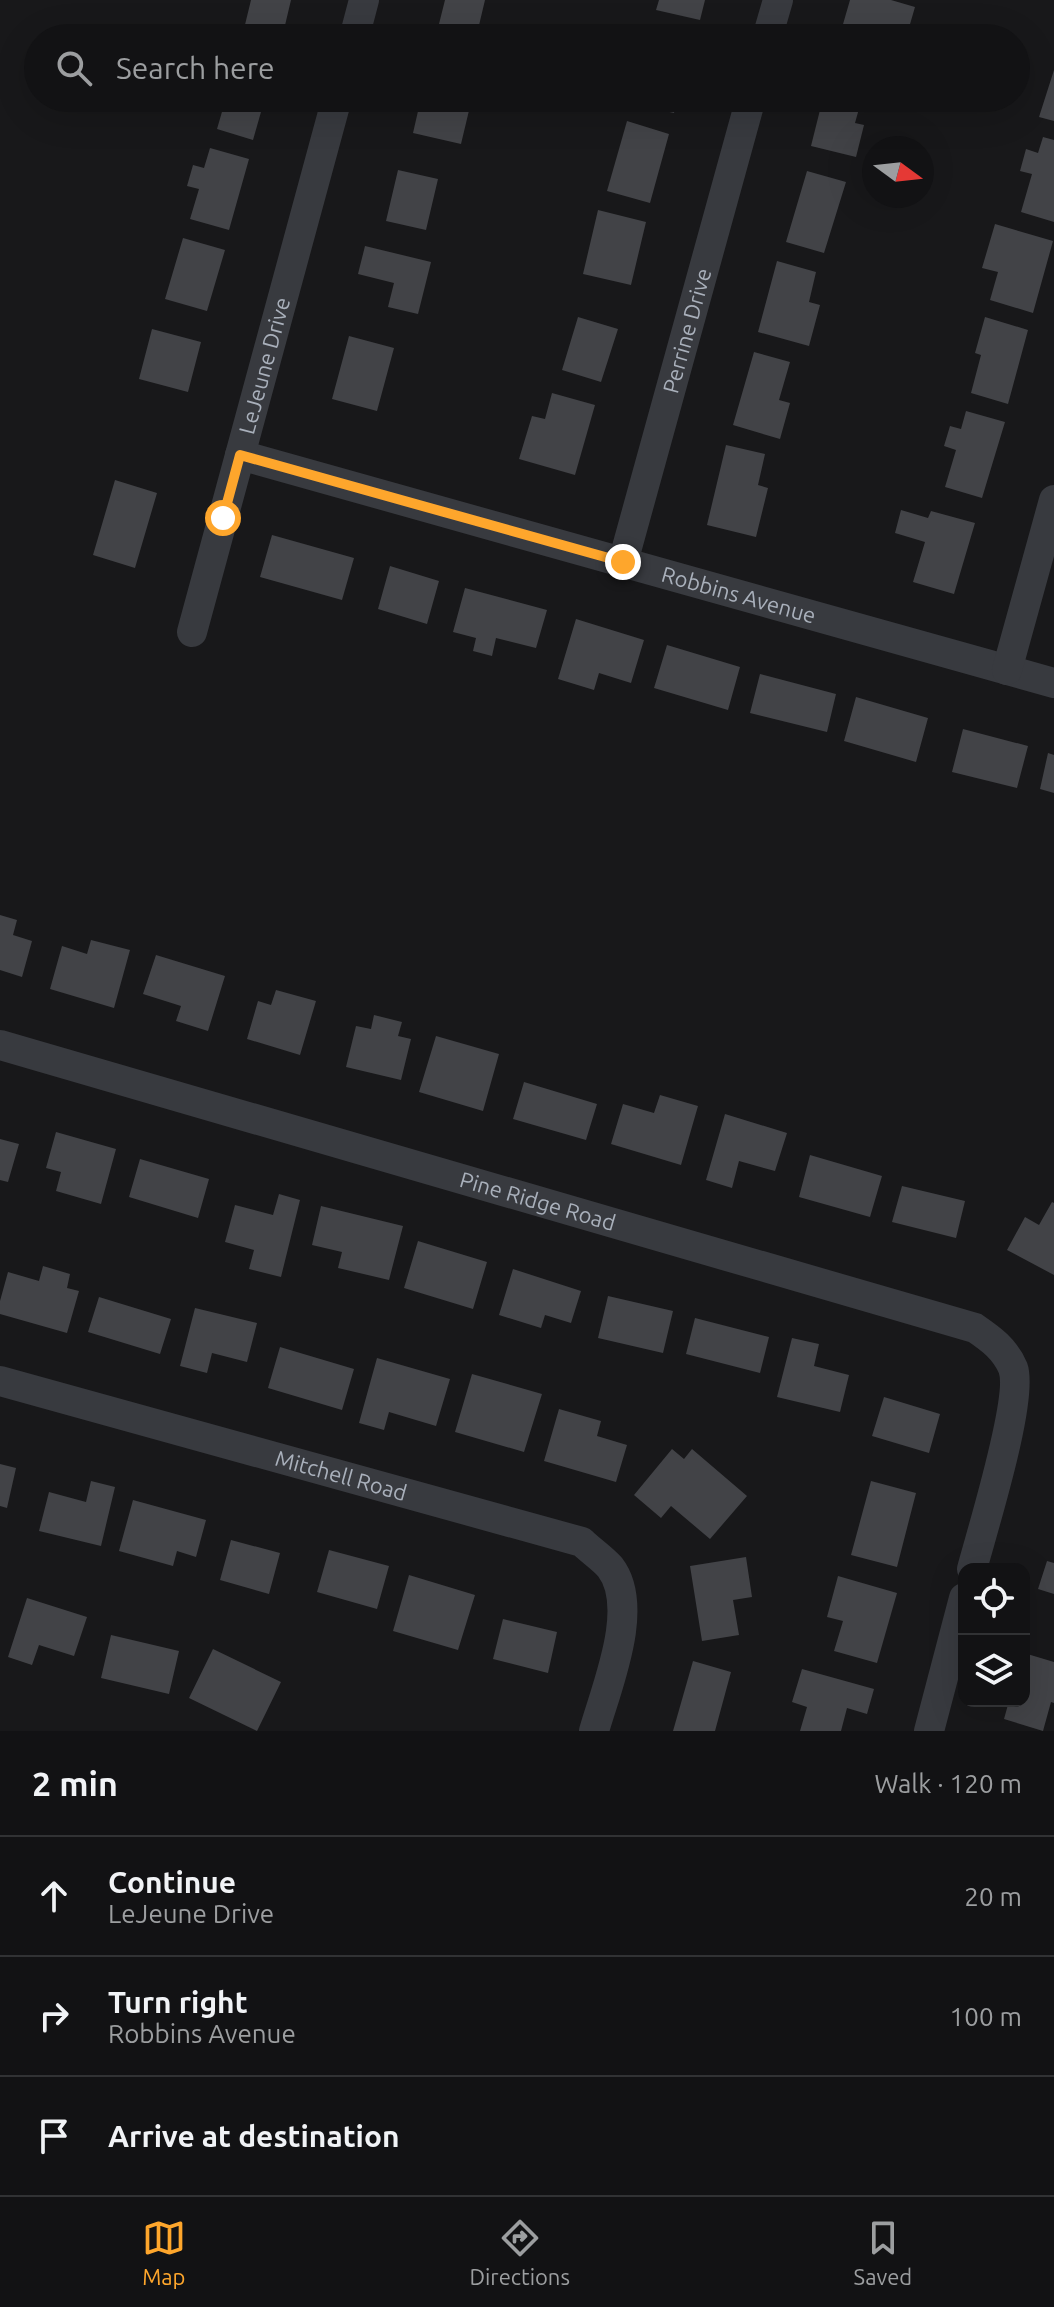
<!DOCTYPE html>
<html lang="en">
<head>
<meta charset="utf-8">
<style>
  body { margin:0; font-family:Ubuntu,sans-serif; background:#1b1b1d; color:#f1f3f6 }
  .controls { position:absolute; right:24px; bottom:24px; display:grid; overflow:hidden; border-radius:16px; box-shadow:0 8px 32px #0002 }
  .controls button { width:72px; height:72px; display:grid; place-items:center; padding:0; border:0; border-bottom:2px solid #313234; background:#121214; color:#f1f3f6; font:40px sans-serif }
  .compass { position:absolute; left:862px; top:136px; width:72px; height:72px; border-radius:50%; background:#121214; box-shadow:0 8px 32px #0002; rotate:105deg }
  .stop { position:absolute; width:24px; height:24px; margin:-18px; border:6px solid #fea62c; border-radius:50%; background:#fff }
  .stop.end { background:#fea62c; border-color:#fff; box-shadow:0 2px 8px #0008 }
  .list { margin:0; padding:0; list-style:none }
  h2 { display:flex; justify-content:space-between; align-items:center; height:104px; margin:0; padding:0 32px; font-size:34px }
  h2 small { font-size:26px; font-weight:400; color:#9c9ea0 }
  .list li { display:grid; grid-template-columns:52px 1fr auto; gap:24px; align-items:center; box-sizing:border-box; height:120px; padding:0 32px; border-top:2px solid #313234 }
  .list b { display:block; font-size:30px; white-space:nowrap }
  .list p { margin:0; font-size:26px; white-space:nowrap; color:#9c9ea0 }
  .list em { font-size:26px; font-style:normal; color:#9c9ea0 }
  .icon { flex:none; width:44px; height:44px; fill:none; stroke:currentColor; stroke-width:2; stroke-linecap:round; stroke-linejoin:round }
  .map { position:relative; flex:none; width:1054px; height:1731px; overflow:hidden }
  .search { position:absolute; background:#121214; box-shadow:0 8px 32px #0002; left:24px; right:24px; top:24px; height:88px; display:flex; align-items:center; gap:20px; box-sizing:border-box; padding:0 28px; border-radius:44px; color:#9c9ea0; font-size:30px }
  .sheet { height:464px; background:#121214 }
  nav { display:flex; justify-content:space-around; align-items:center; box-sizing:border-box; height:112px; border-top:2px solid #313234; background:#121214; font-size:22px; color:#9c9ea0 }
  nav a { display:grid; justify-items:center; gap:4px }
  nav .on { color:#fea62c }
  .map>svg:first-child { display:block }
</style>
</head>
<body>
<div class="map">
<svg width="1054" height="1731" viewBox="0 0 1054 1731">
  <rect width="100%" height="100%" fill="#18181a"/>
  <!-- building -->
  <path fill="#424347" d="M 251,0 L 291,0 L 282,38 L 242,37 Z
    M 445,0 L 485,0 L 476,38 L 436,36 Z
    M 659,0 L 705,0 L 700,20 L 656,10 Z
    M 850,0 L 891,0 L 915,7 L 906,38 L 839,38 Z
    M 1054,70 L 1054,121 L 1039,117 Z
    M 226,98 L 265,98 L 253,140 L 217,129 Z
    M 421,98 L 472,98 L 461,144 L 413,133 Z
    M 639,98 L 677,98 L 674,113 L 638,105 Z
    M 823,98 L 862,98 L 855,123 L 864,125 L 856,157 L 811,146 Z
    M 627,121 L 669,134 L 650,203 L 607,191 Z
    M 1043,137 L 1054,140 L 1054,222 L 1021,212 L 1032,174 L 1020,171 L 1026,149 L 1038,153 Z
    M 210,148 L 249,159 L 229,230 L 190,219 L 199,189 L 187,186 L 193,165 L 204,168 Z
    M 398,170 L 438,179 L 426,230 L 386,221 Z
    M 807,171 L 846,182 L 824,253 L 786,242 Z
    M 598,210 L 646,222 L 631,285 L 583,274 Z
    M 995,224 L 1053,241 L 1033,313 L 990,300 L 998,272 L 982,268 Z
    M 183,238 L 225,250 L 207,311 L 165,299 Z
    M 365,246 L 431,262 L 418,314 L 388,307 L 394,283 L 358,274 Z
    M 777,261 L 816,272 L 809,302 L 820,305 L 809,346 L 758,332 Z
    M 578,317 L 618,329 L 601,382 L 562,370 Z
    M 985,317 L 1028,330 L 1008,404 L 971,393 L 981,355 L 975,353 Z
    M 152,329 L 201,342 L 188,392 L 139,379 Z
    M 349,336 L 394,348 L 377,411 L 332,399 Z
    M 754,352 L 790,362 L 779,400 L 790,403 L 780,439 L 733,425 Z
    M 552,393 L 595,405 L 575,475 L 519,459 L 532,416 L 545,419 Z
    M 966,411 L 1005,422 L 982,498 L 945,487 L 956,450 L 944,446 L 950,426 L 961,429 Z
    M 726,445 L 765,454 L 758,485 L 768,488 L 756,537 L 707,525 Z
    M 115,480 L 157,493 L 135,568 L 93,555 Z
    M 901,510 L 928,518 L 931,511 L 975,523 L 954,594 L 913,582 L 925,542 L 895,533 Z
    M 272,535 L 354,558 L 342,600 L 260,577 Z
    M 390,566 L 439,581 L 427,624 L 378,609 Z
    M 465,588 L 547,610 L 536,648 L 496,638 L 492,656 L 473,651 L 476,638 L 453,632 Z
    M 576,619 L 644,640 L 631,683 L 599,673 L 594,690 L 558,679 Z
    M 667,645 L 740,667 L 728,710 L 654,688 Z
    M 760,674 L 836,694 L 827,732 L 750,713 Z
    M 856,697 L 928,718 L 916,762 L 844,741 Z
    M 963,729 L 1028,746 L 1017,788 L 952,772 Z
    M 1048,753 L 1054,755 L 1054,793 L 1040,789 Z
    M 0,915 L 17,920 L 13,935 L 32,941 L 22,977 L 0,970 Z
    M 91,940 L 130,950 L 114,1008 L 50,989 L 62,946 L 87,954 Z
    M 156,955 L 225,976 L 208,1031 L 176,1021 L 181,1006 L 143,994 Z
    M 276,990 L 316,1001 L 300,1055 L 247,1039 L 258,1001 L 271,1005 Z
    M 374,1015 L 402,1022 L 398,1036 L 411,1039 L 401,1080 L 346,1067 L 356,1026 L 371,1029 Z
    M 436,1036 L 499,1054 L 483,1111 L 419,1092 Z
    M 524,1082 L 597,1104 L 586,1140 L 513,1119 Z
    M 660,1095 L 698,1106 L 681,1165 L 611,1144 L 623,1104 L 654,1113 Z
    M 725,1114 L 787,1133 L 775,1171 L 739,1161 L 732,1188 L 706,1180 Z
    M 56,1132 L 116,1149 L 101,1204 L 56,1191 L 61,1172 L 46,1168 Z
    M 0,1139 L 19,1144 L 8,1182 L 0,1180 Z
    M 810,1155 L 882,1176 L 870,1217 L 799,1197 Z
    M 140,1159 L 209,1179 L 198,1218 L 129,1197 Z
    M 902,1186 L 965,1201 L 956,1238 L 892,1222 Z
    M 279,1194 L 300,1200 L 281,1277 L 249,1269 L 254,1250 L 225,1242 L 235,1205 L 273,1215 Z
    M 1052,1202 L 1054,1203 L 1054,1275 L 1007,1250 L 1025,1217 L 1039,1225 Z
    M 321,1206 L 403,1226 L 389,1280 L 338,1268 L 342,1252 L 312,1245 Z
    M 418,1241 L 487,1262 L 473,1309 L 404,1288 Z
    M 43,1266 L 70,1274 L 67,1288 L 79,1291 L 67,1333 L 0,1314 L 0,1301 L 8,1272 L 39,1281 Z
    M 513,1269 L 581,1291 L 571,1323 L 545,1315 L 541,1328 L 499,1315 Z
    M 608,1296 L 673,1311 L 663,1353 L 598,1338 Z
    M 99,1297 L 171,1319 L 160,1354 L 88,1332 Z
    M 195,1308 L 257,1323 L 247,1362 L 212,1353 L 207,1373 L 180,1366 Z
    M 695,1318 L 769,1337 L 760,1373 L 686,1354 Z
    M 792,1338 L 819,1344 L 814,1366 L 849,1375 L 840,1412 L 777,1397 Z
    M 280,1347 L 354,1369 L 342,1410 L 268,1388 Z
    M 377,1358 L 450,1379 L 436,1426 L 389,1412 L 384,1430 L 359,1423 Z
    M 472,1374 L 542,1394 L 524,1452 L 455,1432 Z
    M 884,1397 L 940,1414 L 929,1453 L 872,1436 Z
    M 559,1409 L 601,1421 L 597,1436 L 627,1445 L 616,1482 L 544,1461 Z
    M 672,1449 L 684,1459 L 692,1449 L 747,1496 L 710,1539 L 671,1506 L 661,1518 L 634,1495 Z
    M 0,1464 L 16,1468 L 7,1508 L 0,1506 Z
    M 91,1481 L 115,1487 L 101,1546 L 39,1531 L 49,1492 L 86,1502 Z
    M 871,1481 L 916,1493 L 897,1567 L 851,1555 Z
    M 133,1500 L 206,1520 L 196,1557 L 177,1551 L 173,1566 L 119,1551 Z
    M 231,1540 L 280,1553 L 269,1594 L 220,1580 Z
    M 329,1550 L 389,1566 L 377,1609 L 317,1592 Z
    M 746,1557 L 752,1597 L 733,1600 L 739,1635 L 702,1641 L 690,1566 Z
    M 1047,1561 L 1054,1563 L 1054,1594 L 1038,1589 Z
    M 409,1575 L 475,1595 L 458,1650 L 393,1631 Z
    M 838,1576 L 897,1593 L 877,1663 L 834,1651 L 843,1621 L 827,1617 Z
    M 27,1598 L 87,1617 L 74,1656 L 39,1645 L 32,1665 L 8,1657 Z
    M 503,1619 L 557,1632 L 548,1673 L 493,1659 Z
    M 111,1635 L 179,1651 L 169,1694 L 101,1678 Z
    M 213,1649 L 281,1682 L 257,1731 L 189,1698 Z
    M 1024,1653 L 1054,1662 L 1054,1703 L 1051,1702 L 1043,1731 L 1004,1719 L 1009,1701 L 1024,1701 Z
    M 693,1661 L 731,1672 L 715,1731 L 673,1731 Z
    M 802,1669 L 874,1689 L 867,1714 L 847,1708 L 841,1731 L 800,1731 L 807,1707 L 792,1702 Z"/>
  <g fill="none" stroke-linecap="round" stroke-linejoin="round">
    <!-- minor -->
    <g stroke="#383a3f" stroke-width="30">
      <path d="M 354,38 L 364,0"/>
      <path d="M 767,38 L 778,0"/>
      <path id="s1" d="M 240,455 L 1054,683"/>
      <path id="s2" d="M 623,562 L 751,98"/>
      <path id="s3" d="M 192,632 L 337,98"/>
      <path d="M 1007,670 L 1054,500"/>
      <path id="s4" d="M 0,1045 L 975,1328 C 991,1339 1005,1349 1013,1368 C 1024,1398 982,1531 972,1569"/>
      <path id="s5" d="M 0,1381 L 582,1542 C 590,1550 602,1558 610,1567 C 641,1607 606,1688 594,1731"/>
      <path d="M 929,1731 L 964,1598"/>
    </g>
  </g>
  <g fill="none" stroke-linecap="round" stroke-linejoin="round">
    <!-- route -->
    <path stroke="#fea62c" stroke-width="10" d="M 223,518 L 240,455 L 623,562"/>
  </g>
  <g text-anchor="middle" stroke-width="7" stroke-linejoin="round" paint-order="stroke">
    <!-- street labels -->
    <g font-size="22" fill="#a9b0bb" stroke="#131315">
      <text dy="8" stroke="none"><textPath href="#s2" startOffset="240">Perrine Drive</textPath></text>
      <text dy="8" stroke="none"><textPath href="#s3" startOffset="276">LeJeune Drive</textPath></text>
      <text dy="8" stroke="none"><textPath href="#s1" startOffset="518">Robbins Avenue</textPath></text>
      <text dy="8" stroke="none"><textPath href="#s4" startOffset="560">Pine Ridge Road</textPath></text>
      <text dy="8" stroke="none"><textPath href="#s5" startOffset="354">Mitchell Road</textPath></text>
    </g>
  </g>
</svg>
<div class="controls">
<button><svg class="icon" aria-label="locate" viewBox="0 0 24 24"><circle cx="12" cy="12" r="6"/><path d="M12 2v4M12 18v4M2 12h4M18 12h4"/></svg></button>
<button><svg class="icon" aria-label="layers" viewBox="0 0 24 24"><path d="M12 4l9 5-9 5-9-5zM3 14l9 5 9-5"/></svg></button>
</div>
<svg class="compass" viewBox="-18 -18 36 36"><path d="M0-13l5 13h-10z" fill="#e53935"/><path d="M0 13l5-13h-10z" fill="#9c9ea0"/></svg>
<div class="stop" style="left:223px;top:518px"></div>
<div class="stop end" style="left:623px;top:562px"></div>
<div class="search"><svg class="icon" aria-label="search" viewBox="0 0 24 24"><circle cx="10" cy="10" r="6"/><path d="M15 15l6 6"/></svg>Search here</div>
</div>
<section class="sheet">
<h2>2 min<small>Walk · 120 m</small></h2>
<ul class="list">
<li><svg class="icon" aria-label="ahead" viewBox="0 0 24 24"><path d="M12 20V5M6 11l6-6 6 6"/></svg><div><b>Continue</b><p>LeJeune Drive</p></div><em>20 m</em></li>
<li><svg class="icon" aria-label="right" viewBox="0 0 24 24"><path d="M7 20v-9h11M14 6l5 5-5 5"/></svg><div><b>Turn right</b><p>Robbins Avenue</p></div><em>100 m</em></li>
<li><svg class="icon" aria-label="arrive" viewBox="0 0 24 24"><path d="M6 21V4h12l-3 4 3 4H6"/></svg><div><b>Arrive at destination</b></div></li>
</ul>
</section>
<nav>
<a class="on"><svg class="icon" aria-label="map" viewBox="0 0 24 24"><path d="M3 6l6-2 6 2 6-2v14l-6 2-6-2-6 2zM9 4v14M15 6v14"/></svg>Map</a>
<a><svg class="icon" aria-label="directions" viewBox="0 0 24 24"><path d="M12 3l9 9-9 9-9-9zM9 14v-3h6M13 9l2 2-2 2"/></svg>Directions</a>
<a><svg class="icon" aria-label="saved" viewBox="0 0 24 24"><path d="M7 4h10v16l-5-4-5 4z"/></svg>Saved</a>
</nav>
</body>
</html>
